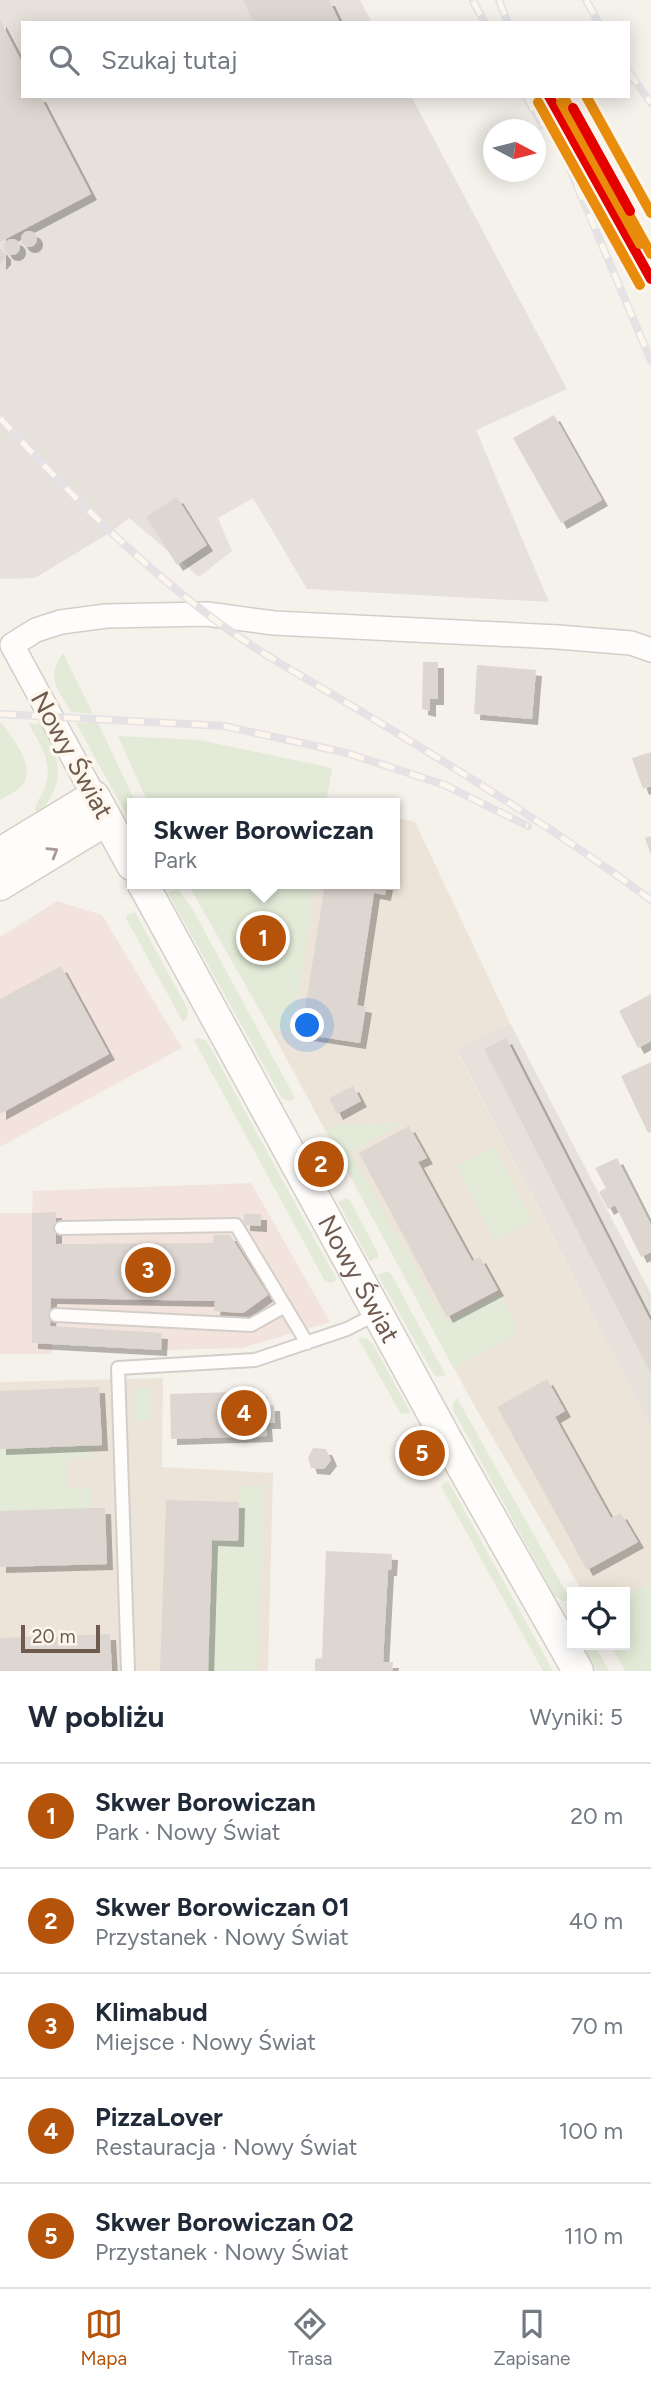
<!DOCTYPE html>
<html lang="pl">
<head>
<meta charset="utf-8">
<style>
  body { margin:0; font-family:Figtree,sans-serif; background:#f6f6f7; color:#1f2937 }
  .controls { position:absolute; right:21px; bottom:21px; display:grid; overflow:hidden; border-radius:0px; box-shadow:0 4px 18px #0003 }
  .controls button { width:63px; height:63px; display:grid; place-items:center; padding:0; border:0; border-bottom:2px solid #e0e1e3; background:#fff; color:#1f2937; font:35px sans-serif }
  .compass { position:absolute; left:483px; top:119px; width:63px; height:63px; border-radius:50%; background:#fff; box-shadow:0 4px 18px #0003; rotate:97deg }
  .scale { position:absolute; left:21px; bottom:18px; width:79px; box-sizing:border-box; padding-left:7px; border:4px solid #6f5a4f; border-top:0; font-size:19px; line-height:24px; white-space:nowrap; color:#6f5a4f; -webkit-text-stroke:5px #fdf6ec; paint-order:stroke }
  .you { position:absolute; left:308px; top:1026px; width:24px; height:24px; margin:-18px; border:5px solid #fff; border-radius:50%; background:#1a73e8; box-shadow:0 0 0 10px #1a73e833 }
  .badge { display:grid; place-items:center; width:46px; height:46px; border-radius:50%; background:#b45309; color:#fff; font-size:23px; font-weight:700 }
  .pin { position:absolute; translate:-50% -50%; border:4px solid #fff; box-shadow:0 2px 7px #0006 }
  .popup { position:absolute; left:127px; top:798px; width:273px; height:91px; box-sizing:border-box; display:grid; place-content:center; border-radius:0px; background:#fff; filter:drop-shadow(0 2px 5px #0005); font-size:23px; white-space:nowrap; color:#747a83 }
  .popup b { font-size:26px; color:#1f2937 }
  .popup::after { content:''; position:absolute; left:50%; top:100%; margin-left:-14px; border:14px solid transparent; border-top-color:#fff }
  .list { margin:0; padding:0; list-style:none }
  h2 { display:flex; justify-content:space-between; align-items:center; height:91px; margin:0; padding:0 28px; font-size:30px }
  h2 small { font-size:23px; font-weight:400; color:#747a83 }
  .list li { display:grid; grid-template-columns:46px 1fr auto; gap:21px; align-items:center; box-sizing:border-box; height:105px; padding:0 28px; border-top:2px solid #e0e1e3 }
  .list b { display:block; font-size:26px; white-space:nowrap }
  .list p { margin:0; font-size:23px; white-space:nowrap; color:#747a83 }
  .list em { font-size:23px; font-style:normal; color:#747a83 }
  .icon { flex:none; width:38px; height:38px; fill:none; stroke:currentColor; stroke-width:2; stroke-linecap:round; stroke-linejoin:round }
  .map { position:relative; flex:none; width:651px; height:1671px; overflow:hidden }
  .search { position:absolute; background:#fff; box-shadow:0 4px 18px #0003; left:21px; right:21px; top:21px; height:77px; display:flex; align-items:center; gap:18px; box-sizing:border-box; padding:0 24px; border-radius:0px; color:#747a83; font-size:26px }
  .sheet { height:616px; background:#fff }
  nav { display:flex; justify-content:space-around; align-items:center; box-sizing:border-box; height:98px; border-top:2px solid #e0e1e3; background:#fff; font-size:19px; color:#747a83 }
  nav a { display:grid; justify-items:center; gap:4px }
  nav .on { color:#b45309 }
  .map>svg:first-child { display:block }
</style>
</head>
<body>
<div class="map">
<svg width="651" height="1671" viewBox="0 0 651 1671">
  <defs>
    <filter id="shadow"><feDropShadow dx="6" dy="6" stdDeviation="0" flood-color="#0004"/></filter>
  </defs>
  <rect width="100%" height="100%" fill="#f5f1eb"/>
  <!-- residential -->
  <path fill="#ede4d9" d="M 394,817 L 415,822 L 510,1023 L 457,1051 L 651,1428 L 651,1583 L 625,1597 L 625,1592 L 583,1592 L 475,1407 L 271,1030 L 293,1032 L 315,884 L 394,884 Z
    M 163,1378 L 162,1467 L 273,1473 L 268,1671 L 0,1671 L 0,1382 Z"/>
  <!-- commercial -->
  <path fill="#f2e4dd" d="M 57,901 L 102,915 L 182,1048 L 0,1147 L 0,937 Z
    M 251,1183 L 330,1322 L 242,1348 L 161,1350 L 52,1344 L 52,1354 L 0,1354 L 0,1213 L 32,1213 L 33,1191 Z"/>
  <!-- industrial -->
  <path fill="#e7e1dc" d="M 0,0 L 360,0 L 372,23 L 23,23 L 23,96 L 411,96 L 567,389 L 476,430 L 549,602 L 307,589 L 253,498 L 218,518 L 232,551 L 199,577 L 129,518 L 111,532 L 35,578 L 0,579 Z
    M 510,1023 L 651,1294 L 651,1428 L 457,1050 Z"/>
  <!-- green -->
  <path fill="#e3ead7" d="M 63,653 L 93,714 L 71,712 C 58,689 45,678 63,653 Z
    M 0,723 L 3,724 C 12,739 36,766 23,784 C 18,791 7,796 0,800 Z
    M 28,723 L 42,724 C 60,757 67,783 39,813 L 35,810 C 37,800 43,794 46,785 C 53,761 39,742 28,723 Z
    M 76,723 L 98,723 L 136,803 L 132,803 L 132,825 Z
    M 118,736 L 199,740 L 332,768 L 326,803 L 148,803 Z
    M 188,884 L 315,884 L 293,1032 L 271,1030 Z
    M 175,890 L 179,890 L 193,910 L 295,1098 L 289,1101 L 282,1098 L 168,893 Z
    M 135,912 L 188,1010 L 187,1018 L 183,1022 L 127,920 L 126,916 Z
    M 197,1038 L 205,1040 L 210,1047 L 337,1280 L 331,1283 L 325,1281 L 194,1040 Z
    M 404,1123 L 350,1152 L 446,1323 L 500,1294 L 516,1323 L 515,1335 L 454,1369 L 326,1131 L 337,1124 Z
    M 495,1148 L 532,1220 L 494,1240 L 457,1167 Z
    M 346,1198 L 350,1200 L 378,1254 L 378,1257 L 370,1261 L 338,1202 Z
    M 386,1271 L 391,1274 L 446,1376 L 437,1377 L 433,1373 L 378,1275 Z
    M 358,1338 L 368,1339 L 374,1346 L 410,1412 L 401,1414 Z
    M 133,1388 L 151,1388 L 152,1420 L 135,1421 L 133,1419 Z
    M 457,1398 L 571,1601 L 563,1601 L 554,1595 L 454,1412 L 453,1404 Z
    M 90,1446 L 90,1458 L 67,1459 L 67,1488 L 91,1488 L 91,1508 L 0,1511 L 0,1449 Z
    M 448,1481 L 553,1671 L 543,1671 L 442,1488 L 442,1485 Z
    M 240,1486 L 264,1486 L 258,1671 L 208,1671 L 212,1540 L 238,1540 Z
    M 651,1583 L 651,1671 L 625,1671 L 611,1645 L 625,1645 L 625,1597 Z
    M 582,1645 L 595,1645 L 609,1671 L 597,1671 Z"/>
  <!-- building -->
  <path fill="#ded7d1" filter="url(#shadow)" d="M 243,0 L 329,0 L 340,23 L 254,23 Z
    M 0,20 L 23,64 L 23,96 L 40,96 L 91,194 L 0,242 Z
    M21 239a8 8 0 1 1 16 0a8 8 0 1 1-16 0Z
    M4 247a8 8 0 1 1 16 0a8 8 0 1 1-16 0Z
    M 0,248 L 5,254 L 5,259 L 0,264 Z
    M 554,415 L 602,500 L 561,523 L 513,438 Z
    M 177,497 L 207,545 L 177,565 L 146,517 Z
    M 423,662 L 438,662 L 438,699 L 430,699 L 430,711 L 422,709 Z
    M 477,665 L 536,670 L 532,719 L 474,714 Z
    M 651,752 L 651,786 L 643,789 L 632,758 Z
    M 651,836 L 651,855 L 645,838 Z
    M 325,884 L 387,884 L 385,895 L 374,893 L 357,1005 L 366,1007 L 360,1043 L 301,1034 Z
    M 61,966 L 109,1054 L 0,1114 L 0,999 Z
    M 651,994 L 651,1041 L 638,1048 L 619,1011 Z
    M 506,1038 L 651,1322 L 651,1374 L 484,1049 Z
    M 651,1062 L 651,1132 L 648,1133 L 621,1076 Z
    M 353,1086 L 361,1101 L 337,1114 L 329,1098 Z
    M 409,1126 L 427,1158 L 418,1162 L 472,1261 L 480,1257 L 498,1290 L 447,1317 L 359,1153 Z
    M 617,1158 L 651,1225 L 651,1252 L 641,1257 L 615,1205 L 608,1209 L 599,1192 L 606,1188 L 595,1168 Z
    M 56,1212 L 56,1244 L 213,1243 L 213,1235 L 230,1235 L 268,1295 L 243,1313 L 214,1311 L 215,1301 L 51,1298 L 50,1326 L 162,1333 L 161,1350 L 32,1343 L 32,1213 Z
    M 244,1214 L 261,1214 L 261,1226 L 244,1225 Z
    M 547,1379 L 565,1411 L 555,1417 L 611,1518 L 621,1513 L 638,1542 L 587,1570 L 497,1407 Z
    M 99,1387 L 102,1445 L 0,1449 L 0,1391 Z
    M 261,1391 L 262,1405 L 274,1405 L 275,1423 L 266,1423 L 267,1436 L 171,1439 L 170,1394 Z
    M 313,1448 L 326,1449 L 331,1460 L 324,1469 L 311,1468 L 308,1458 Z
    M 166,1500 L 239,1502 L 238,1541 L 212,1540 L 208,1671 L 160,1671 Z
    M 91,1508 L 105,1508 L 107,1564 L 0,1567 L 0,1511 Z
    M 326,1551 L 392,1554 L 391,1570 L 388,1570 L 383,1662 L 393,1662 L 392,1671 L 315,1671 L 315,1659 L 322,1658 Z
    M 110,1634 L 112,1671 L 0,1671 L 0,1638 Z"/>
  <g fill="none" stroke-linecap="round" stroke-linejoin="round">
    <!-- service casing -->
    <g stroke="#d4cec9" stroke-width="16">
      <path id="service" d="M 61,1228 L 236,1225 L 307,1343
        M 56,1315 L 251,1325 L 285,1306
        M 128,1671 L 118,1368 L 255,1360 L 347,1329 L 378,1313"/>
    </g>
    <!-- minor casing -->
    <g stroke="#d4cec9" stroke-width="26">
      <path id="minor" d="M 94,796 L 12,645 L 36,630 L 61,622 L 106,616 L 207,614 L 274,623 L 558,637 L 631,643 L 651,650"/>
    </g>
    <!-- tertiary casing -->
    <g stroke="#d4cec9" stroke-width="33">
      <g id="tertiary">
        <path d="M 0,853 L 94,796 L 132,865"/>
        <path id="s1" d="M 143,884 L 448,1442 L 578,1671"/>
        <path d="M 0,885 L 107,820"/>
      </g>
    </g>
    <!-- service -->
    <use href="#service" stroke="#fefdfc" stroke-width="12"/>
    <!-- minor -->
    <use href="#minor" stroke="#fefdfc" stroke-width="23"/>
    <!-- tertiary -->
    <use href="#tertiary" stroke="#fefdfc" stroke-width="30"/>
    <!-- rail casing -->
    <g stroke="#e4e2e4" stroke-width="8">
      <path id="rail" d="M 499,0 L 508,23
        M 586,0 L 599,23
        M 473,1 L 485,23
        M 628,71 L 651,103
        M 526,96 L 542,125
        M 539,96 L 651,361
        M 0,418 C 64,488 131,556 207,614 C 259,654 320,686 377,721 C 470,777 563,835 651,900
        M 0,714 L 224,726 L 347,753 L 445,785 L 528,826"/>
    </g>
    <!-- rail -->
    <use href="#rail" stroke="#fdf6ec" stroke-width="5" stroke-dasharray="16" stroke-linecap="butt"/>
    <!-- rail-1 casing -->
    <g stroke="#fdf6ec" stroke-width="16">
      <path id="rail-1" d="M 549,96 L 651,279"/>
    </g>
    <!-- rail-2 casing -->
    <g stroke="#fdf6ec" stroke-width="16">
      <path id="rail-2" d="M 561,102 L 640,244"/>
    </g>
    <!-- rail-3 casing -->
    <g stroke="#fdf6ec" stroke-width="16">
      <path id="rail-3" d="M 586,96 L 651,213"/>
    </g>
    <!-- rail-4 casing -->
    <g stroke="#fdf6ec" stroke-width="16">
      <path id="rail-4" d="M 538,102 L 640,285"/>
    </g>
    <!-- rail-5 casing -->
    <g stroke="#fdf6ec" stroke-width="16">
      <path id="rail-5" d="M 563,96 L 651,254"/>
    </g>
    <!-- rail-6 casing -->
    <g stroke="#fdf6ec" stroke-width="16">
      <path id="rail-6" d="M 573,108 L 630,211"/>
    </g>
    <!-- rail-1 -->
    <use href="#rail-1" stroke="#e50000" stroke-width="10"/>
    <!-- rail-2 -->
    <use href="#rail-2" stroke="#e98c0c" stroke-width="10"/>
    <!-- rail-3 -->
    <use href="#rail-3" stroke="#e98c0c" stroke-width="10"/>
    <!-- rail-4 -->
    <use href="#rail-4" stroke="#e98c0c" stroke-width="10"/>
    <!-- rail-5 -->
    <use href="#rail-5" stroke="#e98c0c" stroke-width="10"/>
    <!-- rail-6 -->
    <use href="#rail-6" stroke="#e50000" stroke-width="10"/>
  </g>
  <!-- one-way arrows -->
  <defs><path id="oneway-chevron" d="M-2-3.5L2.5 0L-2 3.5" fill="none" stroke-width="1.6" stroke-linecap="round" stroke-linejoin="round" transform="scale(1.75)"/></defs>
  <use stroke="#a89b94" href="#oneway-chevron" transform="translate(53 852) rotate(-31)"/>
  <g text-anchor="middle" stroke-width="7" stroke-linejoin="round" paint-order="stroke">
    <!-- street labels -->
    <g font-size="26" fill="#6f5a4f" stroke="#fdf6ec">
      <text transform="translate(72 755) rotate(61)" y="9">Nowy Świat</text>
      <text dy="9" stroke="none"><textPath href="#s1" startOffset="450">Nowy Świat</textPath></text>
    </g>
  </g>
</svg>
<div class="controls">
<button><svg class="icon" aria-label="locate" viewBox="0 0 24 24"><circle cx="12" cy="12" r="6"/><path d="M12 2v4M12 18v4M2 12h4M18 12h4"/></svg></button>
</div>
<svg class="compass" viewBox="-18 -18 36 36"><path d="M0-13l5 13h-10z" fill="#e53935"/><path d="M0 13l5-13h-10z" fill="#747a83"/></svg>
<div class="scale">20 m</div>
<div class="you"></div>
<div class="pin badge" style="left:263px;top:938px">1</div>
<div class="popup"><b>Skwer Borowiczan</b>Park</div>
<div class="pin badge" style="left:321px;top:1164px">2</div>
<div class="pin badge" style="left:148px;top:1270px">3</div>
<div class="pin badge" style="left:244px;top:1413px">4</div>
<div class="pin badge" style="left:422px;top:1453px">5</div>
<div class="search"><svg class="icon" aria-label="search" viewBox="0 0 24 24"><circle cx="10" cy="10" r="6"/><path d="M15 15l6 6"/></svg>Szukaj tutaj</div>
</div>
<section class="sheet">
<h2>W pobliżu<small>Wyniki: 5</small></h2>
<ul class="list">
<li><span class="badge">1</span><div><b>Skwer Borowiczan</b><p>Park · Nowy Świat</p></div><em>20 m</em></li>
<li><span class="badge">2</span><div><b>Skwer Borowiczan 01</b><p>Przystanek · Nowy Świat</p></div><em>40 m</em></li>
<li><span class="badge">3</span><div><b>Klimabud</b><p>Miejsce · Nowy Świat</p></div><em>70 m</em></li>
<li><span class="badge">4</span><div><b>PizzaLover</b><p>Restauracja · Nowy Świat</p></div><em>100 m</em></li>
<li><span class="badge">5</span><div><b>Skwer Borowiczan 02</b><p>Przystanek · Nowy Świat</p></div><em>110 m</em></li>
</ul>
</section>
<nav>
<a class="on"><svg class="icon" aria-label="map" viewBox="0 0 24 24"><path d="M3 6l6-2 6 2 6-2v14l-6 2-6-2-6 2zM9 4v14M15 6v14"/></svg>Mapa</a>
<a><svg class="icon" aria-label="directions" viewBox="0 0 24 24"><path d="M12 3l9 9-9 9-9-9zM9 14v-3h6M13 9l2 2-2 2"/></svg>Trasa</a>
<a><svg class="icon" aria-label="saved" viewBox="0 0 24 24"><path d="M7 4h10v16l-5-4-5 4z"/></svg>Zapisane</a>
</nav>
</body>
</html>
